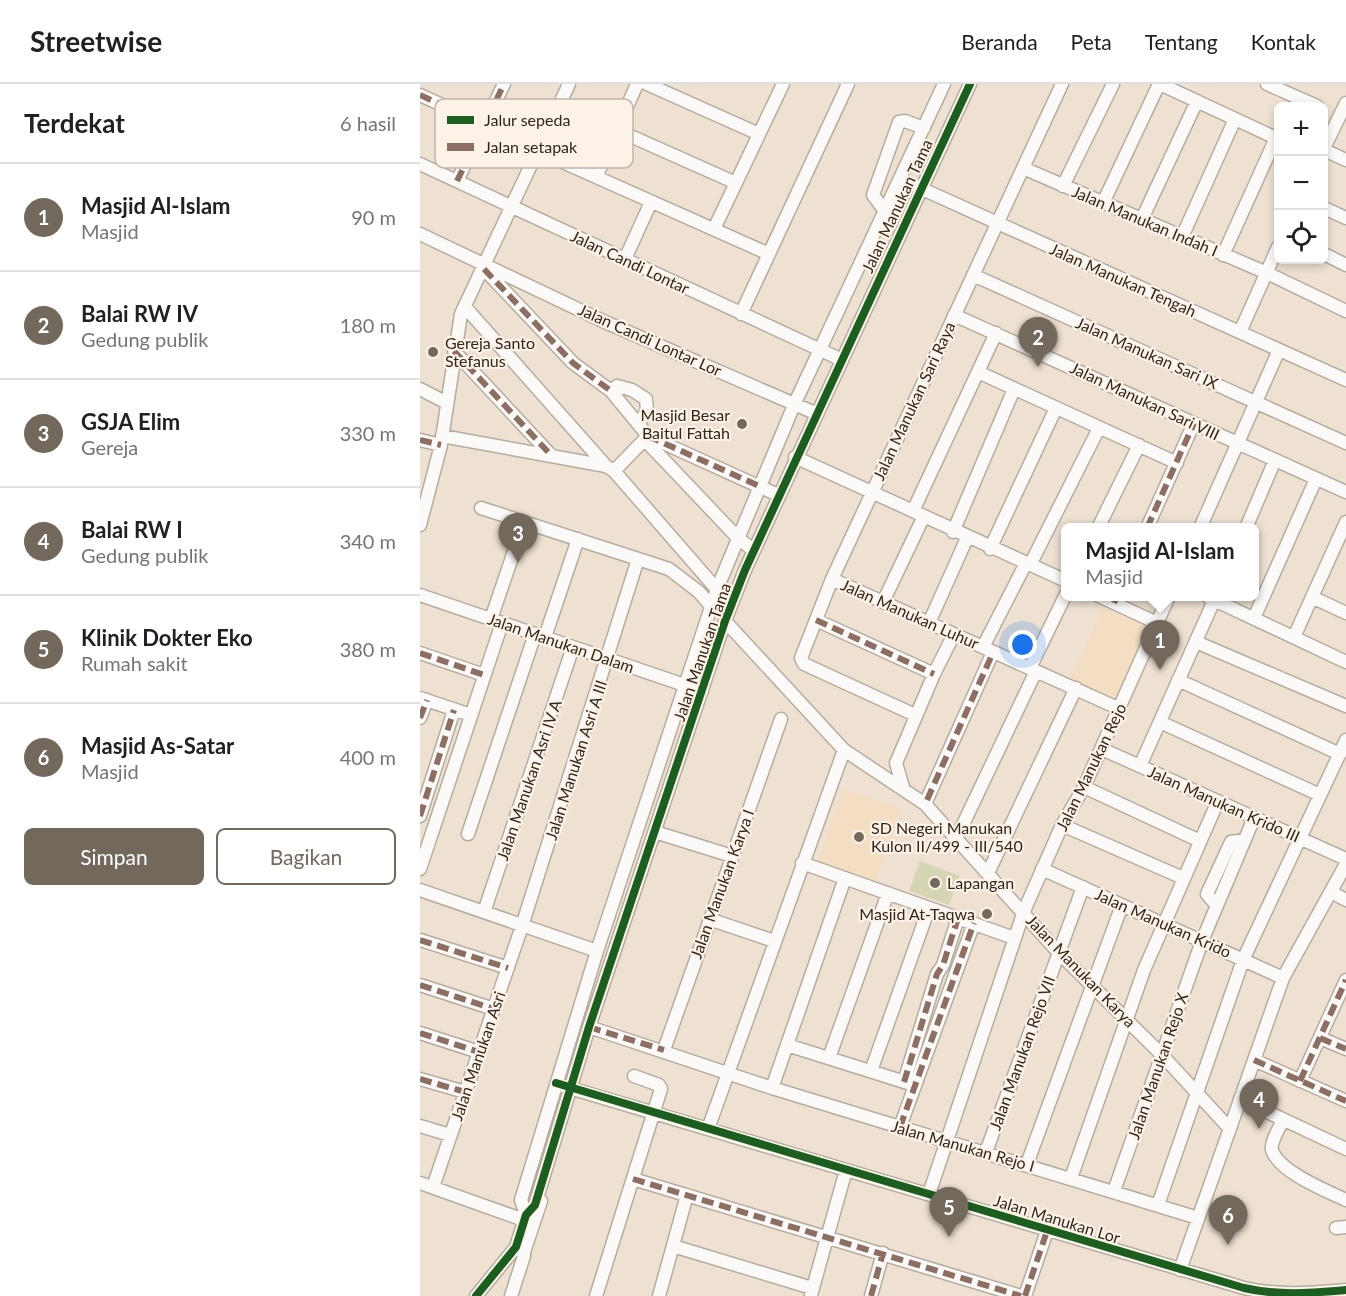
<!DOCTYPE html>
<html lang="id">
<head>
<meta charset="utf-8">
<style>
  body { margin:0; font-family:Lato,sans-serif; background:#f6f6f6; color:#202124 }
  .controls { position:absolute; right:18px; top:18px; display:grid; overflow:hidden; border-radius:9px; box-shadow:0 3px 9px #0003 }
  .controls button { width:54px; height:54px; display:grid; place-items:center; padding:0; border:0; border-bottom:2px solid #e0e0e0; background:#fff; color:#202124; font:30px sans-serif }
  .you { position:absolute; left:603px; top:561px; width:21px; height:21px; margin:-15px; border:4px solid #fff; border-radius:50%; background:#1a73e8; box-shadow:0 0 0 9px #1a73e833 }
  .badge { display:grid; place-items:center; width:39px; height:39px; border-radius:50%; background:#72685c; color:#fff; font-size:20px; font-weight:700 }
  .pin { position:absolute; translate:-50% -50px; filter:drop-shadow(0 2px 3px #0008) }
  .pin::after { content:''; position:absolute; top:32px; width:21px; height:18px; background:inherit; clip-path:polygon(0 0,100% 0,50% 100%) }
  .popup { position:absolute; left:641px; top:439px; width:198px; height:78px; box-sizing:border-box; display:grid; place-content:center; border-radius:9px; background:#fff; filter:drop-shadow(0 2px 4px #0005); font-size:20px; white-space:nowrap; color:#757577 }
  .popup b { font-size:22px; color:#202124 }
  .popup::after { content:''; position:absolute; left:50%; top:100%; margin-left:-12px; border:12px solid transparent; border-top-color:#fff }
  .list { margin:0; padding:0; list-style:none }
  h2 { display:flex; justify-content:space-between; align-items:center; height:78px; margin:0; padding:0 24px; font-size:26px }
  h2 small { font-size:20px; font-weight:400; color:#757577 }
  .list li { display:grid; grid-template-columns:39px 1fr auto; gap:18px; align-items:center; box-sizing:border-box; height:108px; padding:0 24px; border-top:2px solid #e0e0e0 }
  .list b { display:block; font-size:22px; white-space:nowrap }
  .list p { margin:0; font-size:20px; white-space:nowrap; color:#757577 }
  .list em { font-size:20px; font-style:normal; color:#757577 }
  .actions { display:flex; gap:12px; padding:18px 24px }
  .actions a { flex:1; padding:14px 0; border:2px solid #72685c; border-radius:9px; text-align:center; font-size:21px; color:#72685c }
  .actions .main { background:#72685c; color:#fff }
  .icon { flex:none; width:33px; height:33px; fill:none; stroke:currentColor; stroke-width:2; stroke-linecap:round; stroke-linejoin:round }
  .map { position:relative; flex:none; width:926px; height:1212px; overflow:hidden }
  header { display:flex; align-items:center; gap:36px; box-sizing:border-box; height:84px; padding:0 30px; background:#fff; border-bottom:2px solid #e0e0e0 }
  header strong { font-size:28px }
  nav { display:flex; gap:33px; margin-inline-start:auto; font-size:21px }
  main { display:flex }
  aside { flex:1; background:#fff }
  .map>svg:first-child { display:block }
</style>
</head>
<body>
<header>
<strong>Streetwise</strong>
<nav><a>Beranda</a><a>Peta</a><a>Tentang</a><a>Kontak</a></nav>
</header>
<main>
<aside>
<h2>Terdekat<small>6 hasil</small></h2>
<ul class="list">
<li><span class="badge">1</span><div><b>Masjid Al-Islam</b><p>Masjid</p></div><em>90 m</em></li>
<li><span class="badge">2</span><div><b>Balai RW IV</b><p>Gedung publik</p></div><em>180 m</em></li>
<li><span class="badge">3</span><div><b>GSJA Elim</b><p>Gereja</p></div><em>330 m</em></li>
<li><span class="badge">4</span><div><b>Balai RW I</b><p>Gedung publik</p></div><em>340 m</em></li>
<li><span class="badge">5</span><div><b>Klinik Dokter Eko</b><p>Rumah sakit</p></div><em>380 m</em></li>
<li><span class="badge">6</span><div><b>Masjid As-Satar</b><p>Masjid</p></div><em>400 m</em></li>
</ul>
<div class="actions"><a class="main">Simpan</a><a>Bagikan</a></div>
</aside>
<div class="map">
<svg width="926" height="1212" viewBox="0 0 926 1212">
  <rect width="100%" height="100%" fill="#eee1d2"/>
  <!-- built -->
  <path fill="#f3ddc3" d="M 683,524 L 732,546 L 698,620 L 649,598 Z
    M 423,705 L 481,725 L 455,800 L 397,780 Z"/>
  <!-- green -->
  <path fill="#d5d5b4" d="M 500,777 L 540,792 L 529,821 L 489,807 Z"/>
  <g fill="none" stroke-linecap="round" stroke-linejoin="round">
    <!-- minor casing -->
    <g stroke="#b5aca0" stroke-width="15">
      <path id="minor" d="M 227,0 L 339,50
        M 740,0 L 858,55
        M 847,0 L 897,22
        M 0,11 L 64,40
        M 197,46 L 316,99
        M 904,64 L 926,19
        M 904,66 L 926,76
        M 118,67 L 349,170
        M 0,80 L 420,275
        M 603,84 L 847,189 L 926,227
        M 176,93 L 217,0
        M 480,95 L 926,296
        M 37,97 L 84,0
        M 643,102 L 693,0
        M 683,119 L 739,0
        M 904,124 L 926,134
        M 464,126 L 453,111 L 479,38 L 485,37 L 504,44
        M 722,135 L 777,17
        M 294,145 L 363,0
        M 0,150 L 185,238 L 395,329
        M 762,153 L 815,35
        M 904,170 L 926,181
        M 803,171 L 856,54
        M 205,175 L 231,118
        M 64,185 L 153,279 L 191,307
        M 553,191 L 926,359
        M 46,224 L 186,382
        M 321,230 L 428,0
        M 534,231 L 926,408
        M 820,248 L 858,163
        M 34,267 L 130,370
        M 558,288 L 757,379
        M 0,305 L 27,319
        M 218,340 L 227,327 L 226,315 L 212,306 L 197,302 L 191,307 L 228,352 L 358,411
        M 22,352 L 186,382 L 194,387 L 300,509
        M 0,356 L 21,361
        M 225,356 L 318,454 L 333,466
        M 375,373 L 646,497
        M 194,387 L 228,352
        M 61,424 L 249,485 L 279,508 L 291,522
        M 493,427 L 576,249
        M 0,441 L 21,361 L 41,230 L 149,0
        M 678,444 L 719,361
        M 727,444 L 774,339
        M 780,444 L 859,266
        M 826,444 L 855,376
        M 533,448 L 594,305
        M 570,465 L 636,324
        M 610,481 L 679,344
        M 412,495 L 700,625
        M 0,511 L 282,607
        M 679,512 L 737,539
        M 788,513 L 926,578
        M 892,513 L 926,529
        M 463,518 L 504,432
        M 834,534 L 896,395
        M 71,535 L 104,438
        M 396,536 L 514,590
        M 305,537 L 424,666 L 505,720 L 639,869 L 742,971 L 810,1045
        M 509,539 L 547,454
        M 125,553 L 158,455
        M 874,553 L 926,438
        M 776,558 L 926,622
        M 563,563 L 605,481
        M 0,569 L 64,591
        M 610,584 L 646,510
        M 758,596 L 920,670
        M 0,614 L 51,631
        M 495,631 L 384,580 L 381,574 L 412,495 L 642,0
        M 0,634 L 7,616
        M 740,638 L 900,711
        M 682,665 L 926,775
        M 720,682 L 796,512
        M 483,703 L 476,679 L 514,590 L 534,550
        M 664,703 L 780,757
        M 505,720 L 573,568
        M 0,732 L 34,626
        M 642,741 L 763,794
        M 235,748 L 312,772
        M 48,750 L 115,550
        M 537,753 L 616,587
        M 382,779 L 594,854
        M 0,785 L 82,539
        M 622,785 L 863,894
        M 568,789 L 656,604
        M 0,806 L 177,867
        M 911,808 L 926,816
        M 797,822 L 787,810 L 811,758 L 825,756
        M 64,828 L 153,563
        M 289,835 L 354,857
        M 0,856 L 88,884
        M 0,901 L 74,925
        M 169,943 L 352,1004 L 778,1134
        M 0,949 L 59,968
        M 900,954 L 926,965
        M 367,961 L 491,1000
        M 244,966 L 361,635
        M 409,974 L 468,809
        M 834,976 L 926,1017
        M 451,987 L 509,824
        M 0,995 L 45,1008
        M 880,997 L 926,896
        M 484,998 L 517,890 L 523,881 L 538,834
        M 143,1002 L 824,1204 C 859,1212 891,1209 926,1206
        M 352,1004 L 425,794
        M 820,1015 L 926,1065
        M 863,1036 C 860,1043 850,1058 852,1066 C 859,1088 907,1107 926,1116
        M 0,1042 L 30,1051
        M 480,1043 L 554,839
        M 288,1045 L 424,666
        M 566,1068 L 663,803
        M 607,1080 L 702,821
        M 651,1094 L 724,886 L 798,717
        M 213,1095 L 601,1212
        M 0,1099 L 104,1136
        M 13,1103 L 102,842 L 218,475
        M 694,1107 L 782,857 L 834,734
        M 509,1110 L 604,827 L 642,741 L 664,703 L 749,512
        M 738,1121 L 823,876 L 926,656
        M 106,1131 L 101,1116 L 177,867 L 297,505 L 374,321 L 524,0
        M 916,1144 L 926,1143
        M 253,1162 L 392,1204
        M 104,1168 L 121,1117
        M 760,1186 L 863,894 L 926,780
        M 391,1211 L 426,1086
        M 56,1212 L 96,1163 L 106,1131 L 115,1121 L 169,943 L 305,537 L 325,486 L 550,0
        M 91,1212 L 104,1172 L 104,1168 L 99,1165
        M 176,1212 L 241,1005 L 239,1001 L 214,992
        M 239,1212 L 267,1111
        M 451,1212 L 463,1169
        M 605,1212 L 627,1147"/>
    </g>
    <!-- minor -->
    <use href="#minor" stroke="#fcfaf8" stroke-width="12"/>
    <!-- quiet -->
    <path stroke="#8d6e63" stroke-width="6" stroke-dasharray="12 6" stroke-linecap="butt" d="M 0,11 L 64,40
      M 37,97 L 84,0
      M 64,185 L 153,279 L 191,307
      M 34,267 L 130,370
      M 228,352 L 339,402
      M 0,356 L 21,361
      M 727,444 L 774,339
      M 694,519 L 697,512
      M 396,536 L 514,590
      M 0,569 L 64,591
      M 0,634 L 7,616
      M 507,716 L 571,573
      M 0,732 L 34,626
      M 0,856 L 88,884
      M 0,901 L 74,925
      M 169,943 L 244,966
      M 0,949 L 59,968
      M 900,954 L 926,965
      M 834,976 L 926,1017
      M 0,995 L 45,1008
      M 880,997 L 926,896
      M 484,998 L 517,890 L 523,881 L 538,834
      M 480,1043 L 554,839
      M 213,1095 L 601,1212
      M 451,1212 L 463,1169
      M 605,1212 L 627,1147"/>
    <!-- cycleway casing -->
    <g stroke="#fcf2e7" stroke-width="11">
      <path id="cycleway" d="M 136,999 L 824,1204 C 859,1212 891,1209 926,1206
        M 56,1212 L 96,1163 L 106,1131 L 115,1121 L 169,943 L 305,537 L 325,486 L 550,0"/>
    </g>
    <!-- cycleway -->
    <use href="#cycleway" stroke="#1b5e20" stroke-width="8"/>
  </g>
  <!-- markers -->
  <g fill="#72685c" stroke="#fcf2e7" stroke-width="2">
    <circle cx="13" cy="268" r="6"/>
    <circle cx="322" cy="340" r="6"/>
    <circle cx="439" cy="753" r="6"/>
    <circle cx="515" cy="799" r="6"/>
    <circle cx="567" cy="830" r="6"/>
  </g>
  <g text-anchor="middle" stroke-width="4.5" stroke-linejoin="round" paint-order="stroke">
    <!-- street labels -->
    <g font-size="16" fill="#30271c" stroke="#fcf2e7">
      <text transform="translate(477 122) rotate(-65)" y="6">Jalan Manukan Tama</text>
      <text transform="translate(725 137) rotate(23)" y="6">Jalan Manukan Indah I</text>
      <text transform="translate(210 178) rotate(25)" y="6">Jalan Candi Lontar</text>
      <text transform="translate(703 196) rotate(24)" y="6">Jalan Manukan Tengah</text>
      <text transform="translate(230 256) rotate(24)" y="6">Jalan Candi Lontar Lor</text>
      <text transform="translate(727 269) rotate(24)" y="6">Jalan Manukan Sari IX</text>
      <text transform="translate(494 317) rotate(-65)" y="6">Jalan Manukan Sari Raya</text>
      <text transform="translate(725 317) rotate(25)" y="6">Jalan Manukan Sari VIII</text>
      <text transform="translate(490 530) rotate(24)" y="6">Jalan Manukan Luhur</text>
      <text transform="translate(141 559) rotate(19)" y="6">Jalan Manukan Dalam</text>
      <text transform="translate(282 568) rotate(-71)" y="6">Jalan Manukan Tama</text>
      <text transform="translate(156 676) rotate(-72)" y="6">Jalan Manukan Asri A III</text>
      <text transform="translate(671 683) rotate(-64)" y="6">Jalan Manukan Rejo</text>
      <text transform="translate(109 696) rotate(-71)" y="6">Jalan Manukan Asri IV A</text>
      <text transform="translate(804 720) rotate(24)" y="6">Jalan Manukan Krido III</text>
      <text transform="translate(302 800) rotate(-70)" y="6">Jalan Manukan Karya I</text>
      <text transform="translate(743 839) rotate(24)" y="6">Jalan Manukan Krido</text>
      <text transform="translate(661 887) rotate(46)" y="6">Jalan Manukan Karya</text>
      <text transform="translate(602 969) rotate(-70)" y="6">Jalan Manukan Rejo VII</text>
      <text transform="translate(58 972) rotate(-71)" y="6">Jalan Manukan Asri</text>
      <text transform="translate(738 982) rotate(-71)" y="6">Jalan Manukan Rejo X</text>
      <text transform="translate(543 1062) rotate(16)" y="6">Jalan Manukan Rejo I</text>
      <text transform="translate(637 1135) rotate(17)" y="6">Jalan Manukan Lor</text>
    </g>
    <!-- poi labels -->
    <g font-size="16" fill="#30271c" stroke="#fcf2e7" text-anchor="start">
      <text x="25" y="265">Gereja Santo<tspan x="25" dy="18">Stefanus</tspan></text>
      <text x="310" y="337" text-anchor="end">Masjid Besar<tspan x="310" dy="18">Baitul Fattah</tspan></text>
      <text x="451" y="750">SD Negeri Manukan<tspan x="451" dy="18">Kulon II/499 - III/540</tspan></text>
      <text x="527" y="805">Lapangan</text>
      <text x="555" y="836" text-anchor="end">Masjid At-Taqwa</text>
    </g>
  </g>
  <!-- legend -->
  <rect x="15" y="15" width="198" height="69" rx="9" fill="#fcf2e7" stroke="#bfb5aa" stroke-width="1.5"/>
  <rect x="27" y="32" width="27" height="8" fill="#1b5e20"/>
  <rect x="27" y="59" width="27" height="8" fill="#8d6e63"/>
  <g font-size="16" fill="#30271c">
    <text x="64" y="42">Jalur sepeda</text>
    <text x="64" y="69">Jalan setapak</text>
  </g>
</svg>
<div class="controls">
<button>+</button>
<button>−</button>
<button><svg class="icon" aria-label="locate" viewBox="0 0 24 24"><circle cx="12" cy="12" r="6"/><path d="M12 2v4M12 18v4M2 12h4M18 12h4"/></svg></button>
</div>
<div class="you"></div>
<div class="pin badge" style="left:740px;top:586px">1</div>
<div class="popup"><b>Masjid Al-Islam</b>Masjid</div>
<div class="pin badge" style="left:618px;top:283px">2</div>
<div class="pin badge" style="left:98px;top:479px">3</div>
<div class="pin badge" style="left:839px;top:1045px">4</div>
<div class="pin badge" style="left:529px;top:1153px">5</div>
<div class="pin badge" style="left:808px;top:1161px">6</div>
</div>
</main>
</body>
</html>
